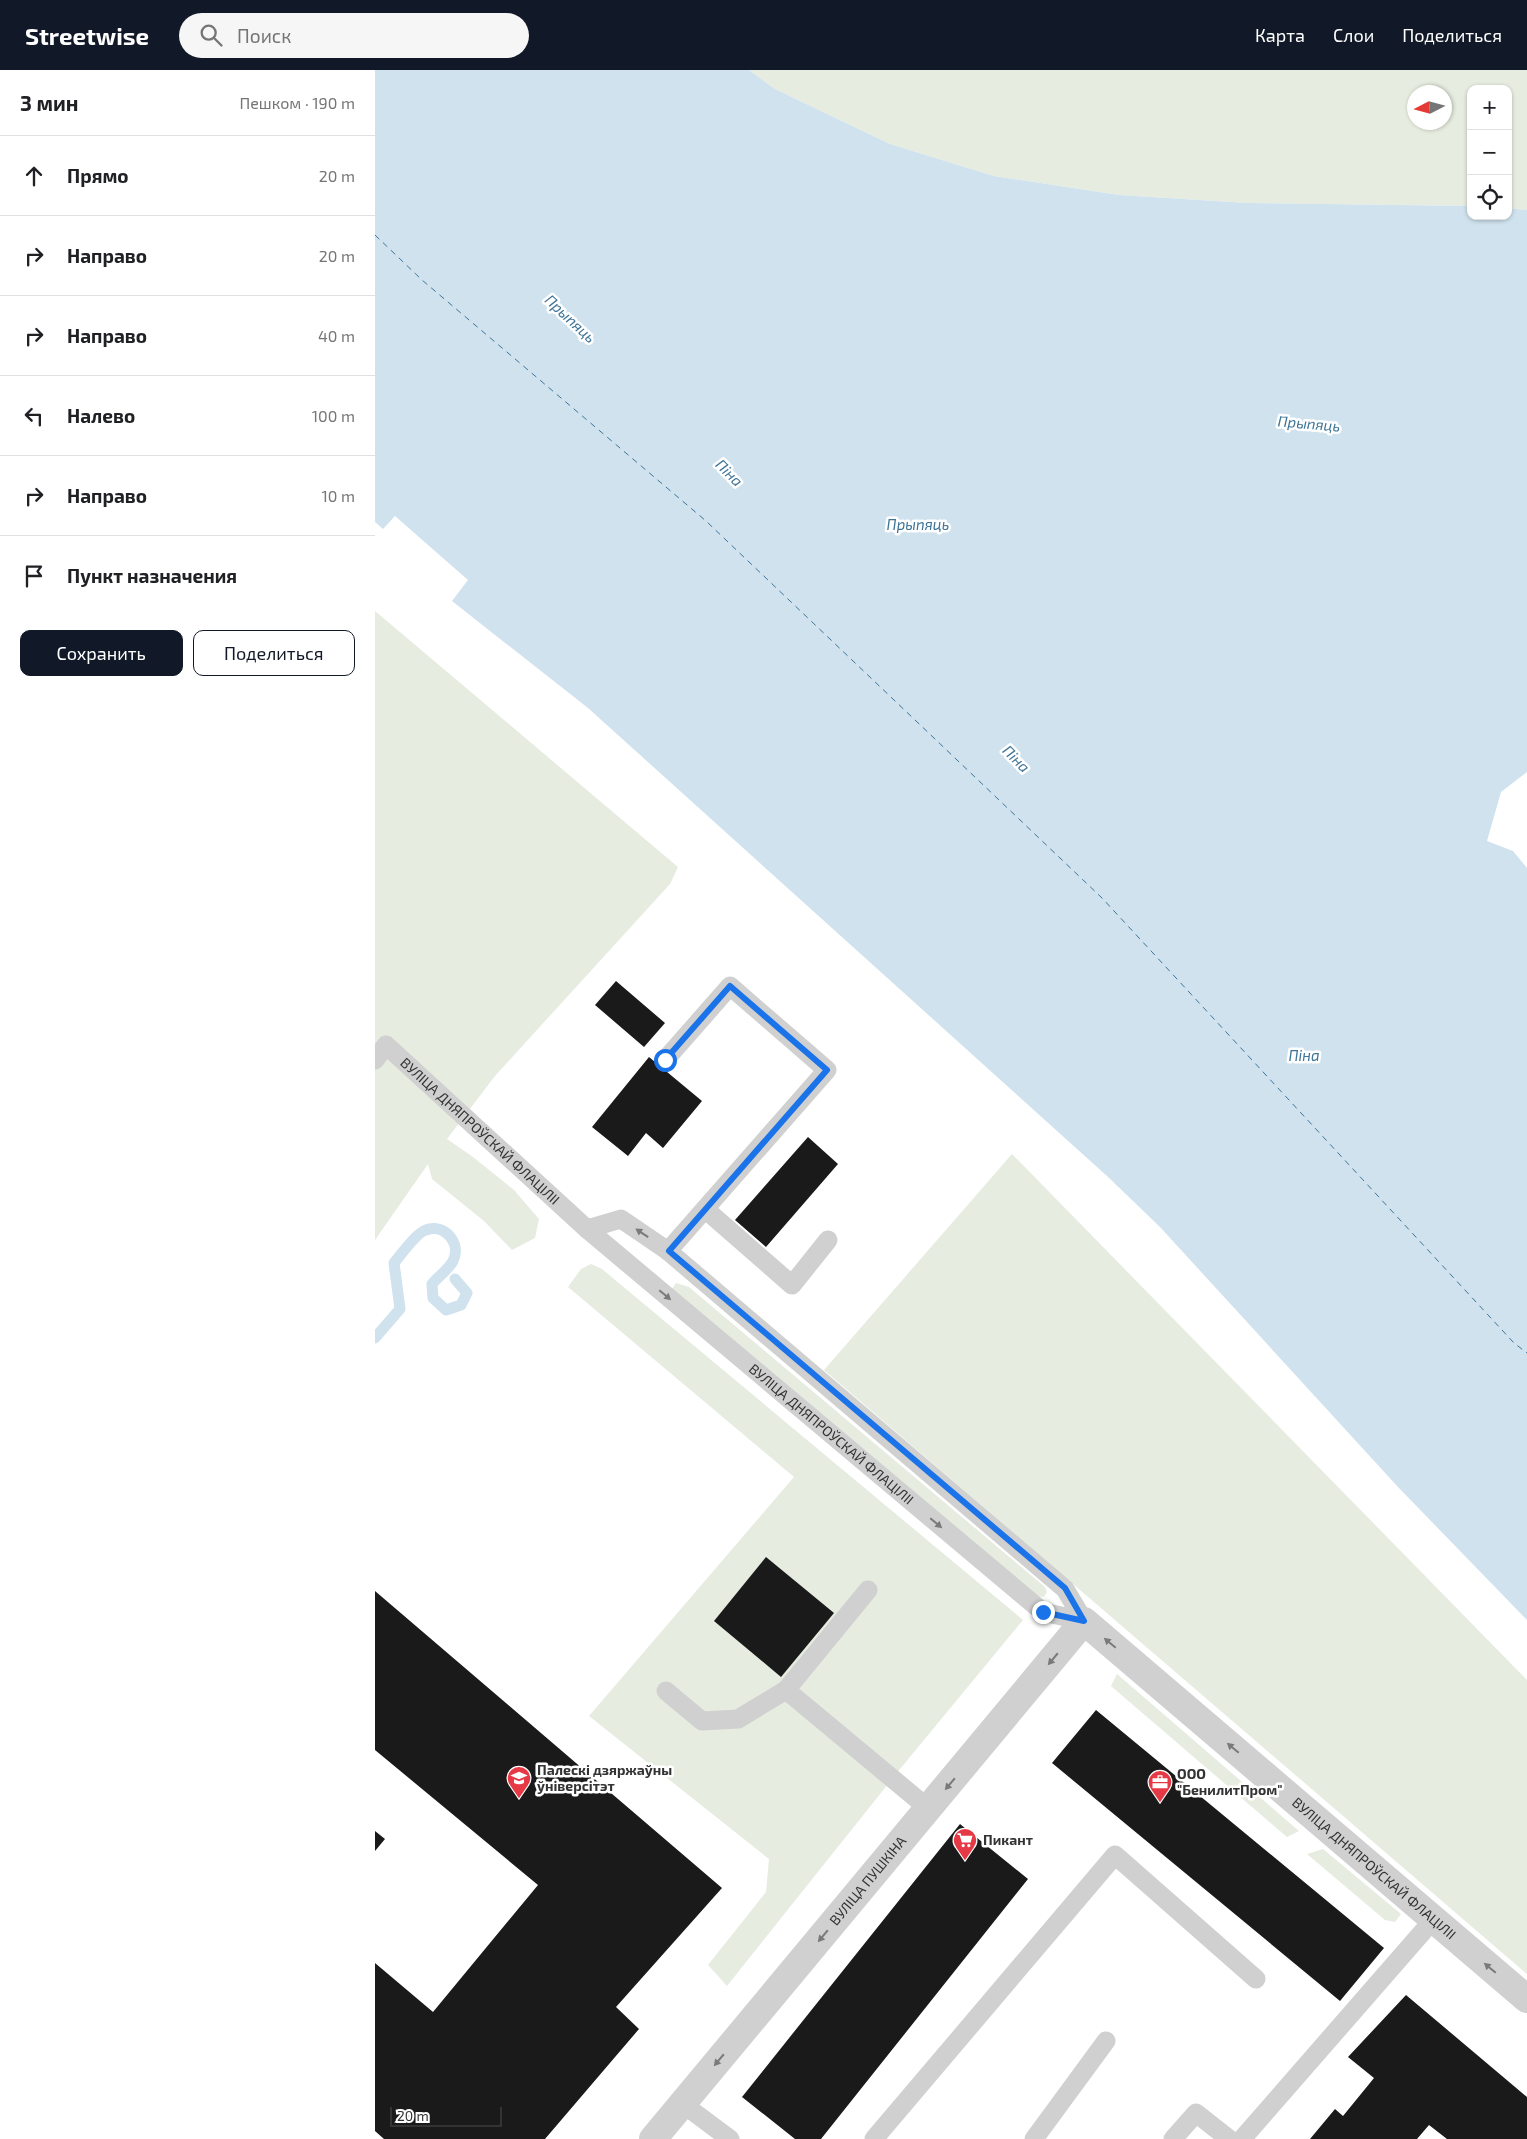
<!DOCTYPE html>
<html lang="ru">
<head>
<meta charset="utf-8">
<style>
  body { margin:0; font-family:"Exo 2",sans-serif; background:#f6f6f6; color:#202124 }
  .controls { position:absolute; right:15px; top:15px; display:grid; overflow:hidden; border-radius:10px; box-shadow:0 1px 4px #0004 }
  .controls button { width:45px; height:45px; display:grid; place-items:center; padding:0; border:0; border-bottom:1px solid #e0e0e0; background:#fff; color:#202124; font:25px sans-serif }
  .compass { position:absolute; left:1032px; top:15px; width:45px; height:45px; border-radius:50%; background:#fff; box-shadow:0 1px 4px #0004; rotate:264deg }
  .scale { position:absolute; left:15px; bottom:12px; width:112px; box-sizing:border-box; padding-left:5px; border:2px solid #333; border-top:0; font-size:14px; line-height:18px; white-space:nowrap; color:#333; -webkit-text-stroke:4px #fff; paint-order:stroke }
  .stop { position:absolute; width:15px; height:15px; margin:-11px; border:4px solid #1a73e8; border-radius:50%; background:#fff }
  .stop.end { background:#1a73e8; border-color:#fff; box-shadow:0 1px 5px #0008 }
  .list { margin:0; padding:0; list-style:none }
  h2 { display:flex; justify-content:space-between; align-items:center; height:65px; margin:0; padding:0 20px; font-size:21px }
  h2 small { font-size:16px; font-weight:400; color:#757577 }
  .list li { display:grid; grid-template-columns:32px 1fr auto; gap:15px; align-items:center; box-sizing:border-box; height:80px; padding:0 20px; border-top:1px solid #e0e0e0 }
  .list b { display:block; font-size:19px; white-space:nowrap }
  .list em { font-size:16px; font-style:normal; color:#757577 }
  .actions { display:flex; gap:10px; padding:15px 20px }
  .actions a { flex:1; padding:11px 0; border:1px solid #111827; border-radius:10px; text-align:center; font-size:18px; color:#111827 }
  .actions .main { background:#111827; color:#fff }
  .icon { flex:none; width:28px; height:28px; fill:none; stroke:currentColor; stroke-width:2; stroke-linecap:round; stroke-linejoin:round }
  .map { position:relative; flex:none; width:1152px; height:2069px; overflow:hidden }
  header { display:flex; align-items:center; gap:30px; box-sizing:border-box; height:70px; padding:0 25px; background:#111827; color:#fff }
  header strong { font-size:24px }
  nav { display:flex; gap:28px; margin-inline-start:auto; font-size:18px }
  .search { width:350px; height:45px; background:#f6f6f6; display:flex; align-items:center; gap:12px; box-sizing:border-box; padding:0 18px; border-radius:28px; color:#757577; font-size:19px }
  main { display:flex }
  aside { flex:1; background:#fff }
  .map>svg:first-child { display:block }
</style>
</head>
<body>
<header>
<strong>Streetwise</strong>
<div class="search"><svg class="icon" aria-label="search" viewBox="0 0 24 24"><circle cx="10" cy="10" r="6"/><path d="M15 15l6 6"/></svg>Поиск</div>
<nav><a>Карта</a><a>Слои</a><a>Поделиться</a></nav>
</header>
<main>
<aside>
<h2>3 мин<small>Пешком · 190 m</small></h2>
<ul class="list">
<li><svg class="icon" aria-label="ahead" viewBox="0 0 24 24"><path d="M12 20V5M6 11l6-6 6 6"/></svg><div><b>Прямо</b></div><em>20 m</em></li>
<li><svg class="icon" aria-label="right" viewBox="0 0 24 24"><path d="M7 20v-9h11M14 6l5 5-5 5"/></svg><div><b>Направо</b></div><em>20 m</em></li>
<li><svg class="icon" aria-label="right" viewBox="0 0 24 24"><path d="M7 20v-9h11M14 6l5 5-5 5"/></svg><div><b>Направо</b></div><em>40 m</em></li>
<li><svg class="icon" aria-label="left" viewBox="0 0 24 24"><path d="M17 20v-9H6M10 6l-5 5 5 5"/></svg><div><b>Налево</b></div><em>100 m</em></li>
<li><svg class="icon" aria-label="right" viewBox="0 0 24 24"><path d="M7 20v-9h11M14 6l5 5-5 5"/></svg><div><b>Направо</b></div><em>10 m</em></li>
<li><svg class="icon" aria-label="arrive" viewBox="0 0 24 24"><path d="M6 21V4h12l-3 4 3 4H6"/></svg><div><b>Пункт назначения</b></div></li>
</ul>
<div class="actions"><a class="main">Сохранить</a><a>Поделиться</a></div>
</aside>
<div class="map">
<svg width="1152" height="2069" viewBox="0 0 1152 2069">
  <rect width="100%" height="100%" fill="#fff"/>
  <!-- green -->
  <path fill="#e6ecdf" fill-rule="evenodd" d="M 374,0 L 1152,0 L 1152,140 L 1133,138 L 1133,19 L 1096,19 L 1096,136 L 873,133 L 744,125 L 619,106 L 515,74 L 400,19 ZM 1040,22 L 1070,22 L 1070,52 L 1040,52 Z
    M 0,541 L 303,797 L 295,814 L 120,1006 L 72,1069 L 98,1087 L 139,1120 L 164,1149 L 160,1168 L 137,1180 L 109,1151 L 57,1109 L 53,1094 L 0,1170 Z
    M 637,1084 L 1152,1610 L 1152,1904 L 449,1300 Z
    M 216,1194 L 227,1199 L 648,1550 L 525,1699 L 352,1916 L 333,1895 L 391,1822 L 394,1789 L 214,1646 L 419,1407 L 193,1217 L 206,1199 Z
    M 301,1213 L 314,1217 L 670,1517 L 672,1522 L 669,1527 L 660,1526 L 297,1219 Z
    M 742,1604 L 924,1761 L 912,1767 L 736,1616 Z
    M 948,1779 L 1026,1844 L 1020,1852 L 1010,1850 L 932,1784 Z"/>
  <!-- water -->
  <path fill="#cfe2ee" d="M 0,0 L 374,0 L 400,19 L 515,74 L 619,106 L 744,125 L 873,133 L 1096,136 L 1096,146 L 1133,146 L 1133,138 L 1152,140 L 1152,702 L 1126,722 L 1112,771 L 1138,781 L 1152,798 L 1152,1550 L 1023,1417 L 785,1157 L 732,1106 L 213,638 L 77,531 L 93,510 L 20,446 L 8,459 L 0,452 Z"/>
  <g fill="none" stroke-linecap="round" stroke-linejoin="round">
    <!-- stream -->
    <path stroke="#cfe2ee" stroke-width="11" d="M 0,1268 L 25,1239 L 19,1193 C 25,1186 42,1162 51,1160 C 69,1153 87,1173 78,1191 C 74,1199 63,1207 57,1214 L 58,1228 L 71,1240 L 86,1235 L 92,1223 L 80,1209"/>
    <!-- ferry -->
    <path stroke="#3f7597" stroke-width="1" stroke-dasharray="6 5" stroke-linecap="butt" d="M 0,165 L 47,210 L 331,451 L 727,828 L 1139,1273 L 1152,1283"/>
  </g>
  <!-- building -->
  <path fill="#1a1a1a" d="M 241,911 L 290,953 L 269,977 L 220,935 Z
    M 274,987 L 327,1031 L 288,1078 L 271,1063 L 253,1086 L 217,1057 Z
    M 433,1067 L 463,1094 L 391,1177 L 360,1150 Z
    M 391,1487 L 459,1543 L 406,1607 L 339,1551 Z
    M 0,1521 L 347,1818 L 241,1937 L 264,1959 L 170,2069 L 9,2069 L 0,2061 L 0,1893 L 58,1942 L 163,1815 L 0,1680 Z
    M 721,1640 L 1009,1878 L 965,1931 L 677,1693 Z
    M 585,1754 L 653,1809 L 446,2069 L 420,2069 L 367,2027 Z
    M 0,1761 L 10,1769 L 0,1781 Z
    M 1031,1925 L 1152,2027 L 1152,2069 L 1072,2069 L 1054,2055 L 1042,2069 L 935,2069 L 960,2039 L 968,2046 L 999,2008 L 973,1987 Z"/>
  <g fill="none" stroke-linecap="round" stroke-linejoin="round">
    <!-- service -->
    <g stroke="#d0d0d0" stroke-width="19">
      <path id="s1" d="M 0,990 L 11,975 L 212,1159 L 668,1542 L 709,1551"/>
      <path d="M 290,990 L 355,916 L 452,1000 L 293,1181"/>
      <path d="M 330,1139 L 417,1215 L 453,1170"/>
      <path d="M 212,1159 L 246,1149 L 293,1181 L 690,1519 L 709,1551"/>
      <path d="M 493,1520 L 411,1620 L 554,1739"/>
      <path d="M 291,1621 L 327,1651 L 363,1649 L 411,1620"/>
      <path d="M 308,2034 L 355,2069"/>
      <path d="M 499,2069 L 740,1785 L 881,1909"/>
      <path d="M 659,2069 L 731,1971"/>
      <path d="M 798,2069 L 821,2043 L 854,2069"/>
      <path d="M 867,2069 L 1058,1850"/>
    </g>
    <!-- tertiary -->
    <path stroke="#d0d0d0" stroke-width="28" id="s2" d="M 278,2069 L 709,1551 L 1152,1929"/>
  </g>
  <!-- one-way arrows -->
  <defs><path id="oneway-solid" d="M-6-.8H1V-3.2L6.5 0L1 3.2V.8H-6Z" transform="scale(1.25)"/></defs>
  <g fill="#7a7a7a">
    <use href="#oneway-solid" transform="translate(267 1163) rotate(-146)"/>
    <use href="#oneway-solid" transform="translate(290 1225) rotate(40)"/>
    <use href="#oneway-solid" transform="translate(561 1453) rotate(40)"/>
    <use href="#oneway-solid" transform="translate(735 1573) rotate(-140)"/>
    <use href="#oneway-solid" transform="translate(678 1589) rotate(130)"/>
    <use href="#oneway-solid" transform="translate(858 1678) rotate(-140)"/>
    <use href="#oneway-solid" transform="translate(575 1714) rotate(130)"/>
    <use href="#oneway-solid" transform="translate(448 1866) rotate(130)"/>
    <use href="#oneway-solid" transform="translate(1115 1898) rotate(-140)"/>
    <use href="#oneway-solid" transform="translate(344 1990) rotate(130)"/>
  </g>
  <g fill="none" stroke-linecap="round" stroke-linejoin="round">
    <!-- route -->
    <path stroke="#1a73e8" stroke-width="6" d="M 290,990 L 355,916 L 452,1000 L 294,1181 L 690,1518 L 709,1551 L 668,1542"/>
  </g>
  <!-- icons -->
  <defs>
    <g id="university-pin" transform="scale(1.25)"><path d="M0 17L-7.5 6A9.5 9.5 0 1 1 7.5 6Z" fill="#e63946" stroke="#fff"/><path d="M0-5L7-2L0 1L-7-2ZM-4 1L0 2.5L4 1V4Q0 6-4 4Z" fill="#fff"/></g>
    <g id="office-pin" transform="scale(1.25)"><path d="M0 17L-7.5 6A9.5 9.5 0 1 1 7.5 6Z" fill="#e63946" stroke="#fff"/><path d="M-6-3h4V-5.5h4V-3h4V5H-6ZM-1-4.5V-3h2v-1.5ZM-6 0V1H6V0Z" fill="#fff"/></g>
    <g id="supermarket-pin" transform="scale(1.25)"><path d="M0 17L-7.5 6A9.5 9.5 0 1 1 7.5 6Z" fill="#e63946" stroke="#fff"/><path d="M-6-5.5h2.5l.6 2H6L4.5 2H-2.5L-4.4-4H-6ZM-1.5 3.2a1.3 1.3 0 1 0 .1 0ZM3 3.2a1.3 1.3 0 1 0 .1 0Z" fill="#fff"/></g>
  </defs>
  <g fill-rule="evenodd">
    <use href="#university-pin" x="144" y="1708"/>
    <use href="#office-pin" x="785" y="1712"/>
    <use href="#supermarket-pin" x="590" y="1770"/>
  </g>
  <g text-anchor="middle" stroke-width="5" stroke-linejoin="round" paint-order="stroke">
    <!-- street labels -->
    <g font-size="14" fill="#333" stroke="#fff">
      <text dy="5" stroke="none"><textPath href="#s1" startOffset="146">ВУЛІЦА ДНЯПРОЎСКАЙ ФЛАЦІЛІІ</textPath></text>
      <text dy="5" stroke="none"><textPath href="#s1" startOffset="610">ВУЛІЦА ДНЯПРОЎСКАЙ ФЛАЦІЛІІ</textPath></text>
      <text dy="5" stroke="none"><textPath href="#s2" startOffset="1055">ВУЛІЦА ДНЯПРОЎСКАЙ ФЛАЦІЛІІ</textPath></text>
      <text dy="5" stroke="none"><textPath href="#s2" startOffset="336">ВУЛІЦА ПУШКІНА</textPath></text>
    </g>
    <!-- poi labels -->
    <g font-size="14" font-weight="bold" fill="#333" stroke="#fff" text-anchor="start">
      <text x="162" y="1705">Палескі дзяржаўны<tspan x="162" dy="16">ўніверсітэт</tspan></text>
      <text x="802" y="1709">ООО<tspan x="802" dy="16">"БенилитПром"</tspan></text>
      <text x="608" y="1775">Пикант</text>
    </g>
    <!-- water labels -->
    <g font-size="15" font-style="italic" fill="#3f7597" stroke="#fff">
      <text transform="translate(195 249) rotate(43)" y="5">Прыпяць</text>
      <text transform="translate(934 354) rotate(5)" y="5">Прыпяць</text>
      <text transform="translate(354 403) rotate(45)" y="5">Піна</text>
      <text x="543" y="460">Прыпяць</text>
      <text transform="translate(641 689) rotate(45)" y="5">Піна</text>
      <text x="929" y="991">Піна</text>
    </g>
  </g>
</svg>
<div class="controls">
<button>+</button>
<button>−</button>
<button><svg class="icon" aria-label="locate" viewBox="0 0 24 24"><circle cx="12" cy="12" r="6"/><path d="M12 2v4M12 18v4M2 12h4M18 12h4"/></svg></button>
</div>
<svg class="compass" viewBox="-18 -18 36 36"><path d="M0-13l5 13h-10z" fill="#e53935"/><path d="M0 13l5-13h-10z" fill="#757577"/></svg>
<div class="scale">20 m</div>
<div class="stop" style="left:290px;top:990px"></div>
<div class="stop end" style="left:668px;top:1542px"></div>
</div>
</main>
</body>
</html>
